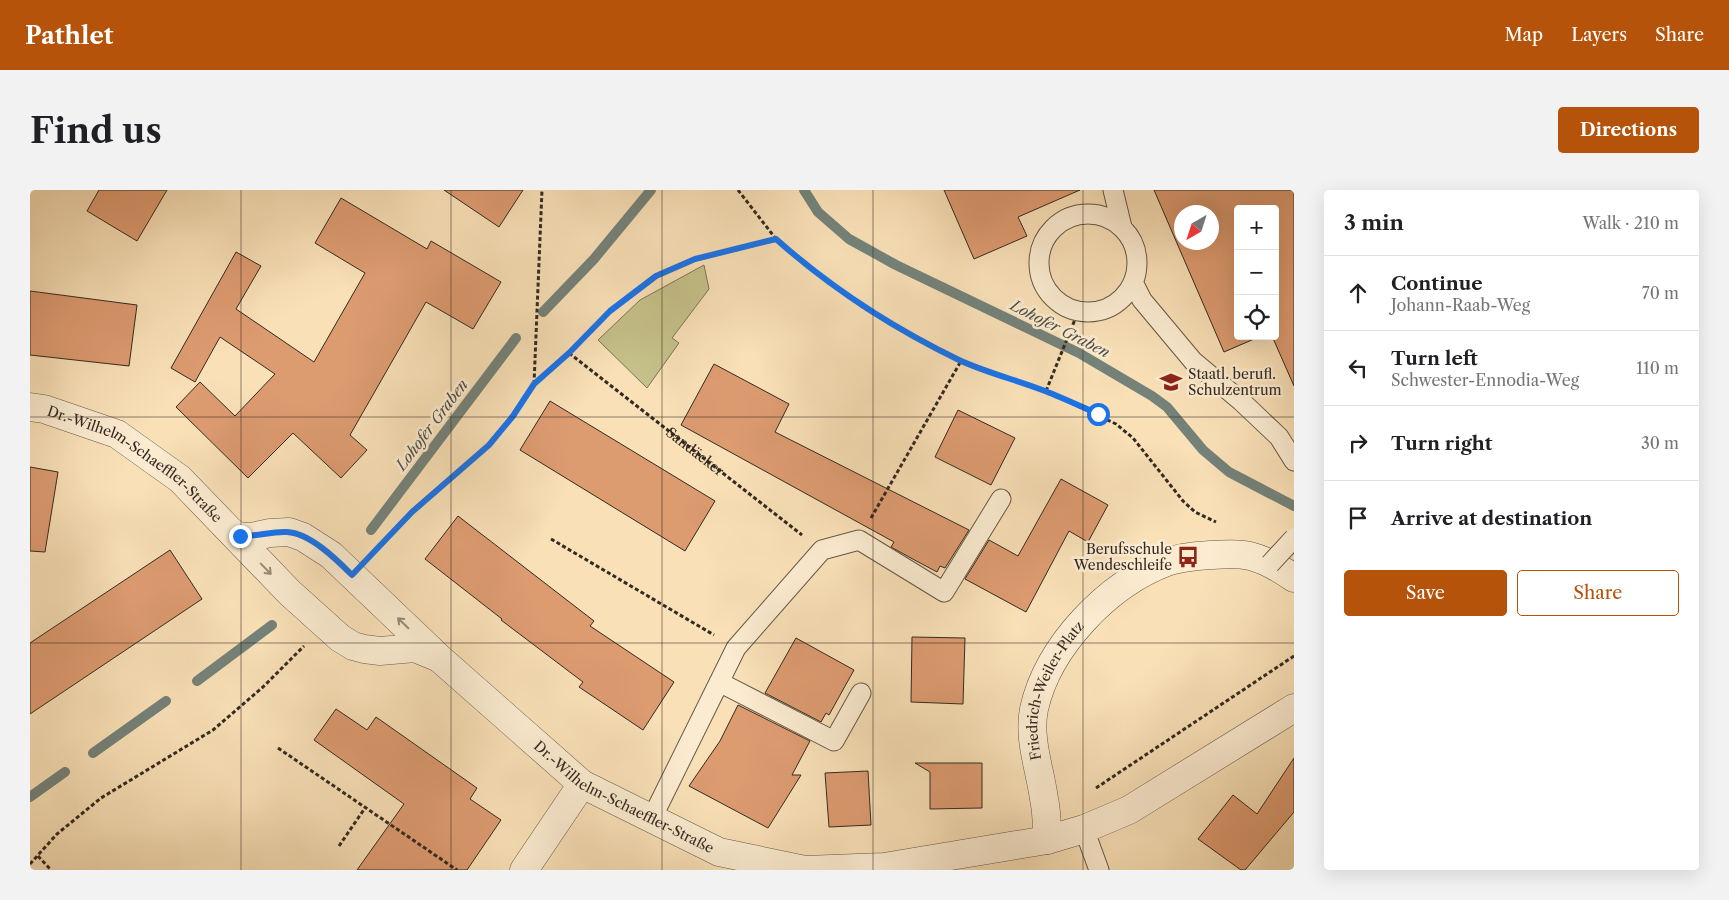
<!DOCTYPE html>
<html lang="en">
<head>
<meta charset="utf-8">
<style>
  body { margin:0; font-family:"Libre Caslon Text",serif; background:#f2f2f2; color:#202124 }
  .controls { position:absolute; right:15px; top:15px; display:grid; overflow:hidden; border-radius:5px; box-shadow:0 5px 20px #0002 }
  .controls button { width:45px; height:45px; display:grid; place-items:center; padding:0; border:0; border-bottom:1px solid #e0e0e0; background:#fff; color:#202124; font:25px sans-serif }
  .compass { position:absolute; left:1144px; top:15px; width:45px; height:45px; border-radius:50%; background:#fff; box-shadow:0 5px 20px #0002; rotate:219deg }
  .stop { position:absolute; width:15px; height:15px; margin:-11px; border:4px solid #1a73e8; border-radius:50%; background:#fff }
  .stop.end { background:#1a73e8; border-color:#fff; box-shadow:0 1px 5px #0008 }
  .list { margin:0; padding:0; list-style:none }
  h2 { display:flex; justify-content:space-between; align-items:center; height:65px; margin:0; padding:0 20px; font-size:21px }
  h2 small { font-size:16px; font-weight:400; color:#757577 }
  .list li { display:grid; grid-template-columns:32px 1fr auto; gap:15px; align-items:center; box-sizing:border-box; height:75px; padding:0 20px; border-top:1px solid #e0e0e0 }
  .list b { display:block; font-size:19px; white-space:nowrap }
  .list p { margin:0; font-size:16px; white-space:nowrap; color:#757577 }
  .list em { font-size:16px; font-style:normal; color:#757577 }
  .actions { display:flex; gap:10px; padding:15px 20px }
  .actions a { flex:1; padding:11px 0; border:1px solid #b45309; border-radius:5px; text-align:center; font-size:18px; color:#b45309 }
  .actions .main { background:#b45309; color:#fff }
  .icon { flex:none; width:28px; height:28px; fill:none; stroke:currentColor; stroke-width:2; stroke-linecap:round; stroke-linejoin:round }
  .map { position:relative; flex:none; width:1264px; height:680px; overflow:hidden; border-radius:5px }
  header { display:flex; align-items:center; gap:30px; box-sizing:border-box; height:70px; padding:0 25px; background:#b45309; color:#fff }
  header strong { font-size:24px }
  nav { display:flex; gap:28px; margin-inline-start:auto; font-size:18px }
  .intro { display:flex; align-items:center; justify-content:space-between; box-sizing:border-box; height:120px; padding:0 30px }
  h1 { margin:0; font-size:35px }
  .button { padding:12px 22px; border-radius:5px; background:#b45309; color:#fff; font-size:18px; font-weight:700 }
  main { display:flex; gap:30px; padding:0 30px }
  aside { flex:1; background:#fff; border-radius:5px; box-shadow:0 5px 20px #0002 }
  .map>svg:first-child { display:block }
</style>
</head>
<body>
<header>
<strong>Pathlet</strong>
<nav><a>Map</a><a>Layers</a><a>Share</a></nav>
</header>
<div class="intro"><h1>Find us</h1><a class="button">Directions</a></div>
<main>
<div class="map">
<svg width="1264" height="680" viewBox="0 0 1264 680">
  <rect width="100%" height="100%" fill="#f9e0b7"/>
  <filter id="stains"><feTurbulence type="fractalNoise" baseFrequency=".004" numOctaves="4"/><feColorMatrix values="0 0 0 0 .2 0 0 0 0 .09 0 0 0 0 .02 0 0 0 .5 -.17"/></filter>
  <radialGradient id="worn" r=".72"><stop offset=".6" stop-color="#630" stop-opacity="0"/><stop offset="1" stop-color="#630" stop-opacity=".3"/></radialGradient>
  <!-- green -->
  <path fill="#c5c089" stroke="#7c7556" d="M 674,75 L 679,99 L 642,148 L 649,153 L 617,198 L 568,150 L 610,110 Z"/>
  <g fill="none" stroke-linecap="round" stroke-linejoin="round">
    <!-- stream -->
    <path stroke="#74827a" stroke-width="10" d="M 774,0 L 788,22 L 819,49 L 866,75 L 1049,163 L 1122,206 L 1137,217 L 1173,260 L 1199,282 L 1264,316
      M 513,122 L 564,69 L 621,0
      M 341,340 L 486,148
      M 167,491 L 242,435
      M 63,563 L 136,511
      M 0,607 L 35,582"/>
  </g>
  <!-- building -->
  <path fill="#dd9b70" stroke="#342a22" fill-rule="evenodd" d="M 69,0 L 137,0 L 107,51 L 57,21 Z
    M 414,0 L 493,0 L 469,37 Z
    M 914,0 L 1050,0 L 988,27 L 997,46 L 944,69 Z
    M 1124,0 L 1264,0 L 1264,196 L 1242,146 L 1245,146 L 1245,19 L 1208,19 L 1208,146 L 1231,146 L 1194,162 ZM 1152,22 L 1182,22 L 1182,52 L 1152,52 Z
    M 311,8 L 397,59 L 401,51 L 471,92 L 443,139 L 396,112 L 320,245 L 337,260 L 311,288 L 263,243 L 218,288 L 146,217 L 170,192 L 205,226 L 245,184 L 190,147 L 165,192 L 141,178 L 206,62 L 231,76 L 206,119 L 284,172 L 335,83 L 285,53 Z
    M 0,101 L 107,115 L 99,176 L 0,165 Z
    M 684,174 L 759,214 L 745,242 L 939,340 L 915,378 L 910,376 L 907,382 L 879,367 L 861,357 L 864,352 L 651,235 Z
    M 520,211 L 685,311 L 655,361 L 490,260 Z
    M 928,220 L 985,248 L 961,295 L 905,267 Z
    M 0,277 L 28,282 L 15,362 L 0,361 Z
    M 1031,289 L 1078,315 L 1058,352 L 1039,341 L 996,422 L 935,389 L 959,350 L 988,366 Z
    M 428,326 L 564,431 L 560,436 L 644,492 L 613,540 L 549,497 L 553,492 L 471,430 L 472,429 L 395,369 Z
    M 140,360 L 172,409 L 0,524 L 0,453 Z
    M 882,447 L 935,448 L 933,514 L 881,512 Z
    M 766,448 L 824,480 L 799,525 L 796,523 L 791,532 L 735,503 Z
    M 708,515 L 780,551 L 762,585 L 771,585 L 738,638 L 659,596 L 690,551 Z
    M 306,519 L 337,540 L 346,527 L 447,598 L 440,609 L 471,630 L 437,680 L 327,680 L 374,614 L 284,550 Z
    M 1264,568 L 1264,622 L 1215,680 L 1211,680 L 1168,649 L 1203,605 L 1227,624 Z
    M 885,573 L 952,573 L 952,618 L 900,619 L 900,582 Z
    M 838,581 L 841,635 L 799,637 L 795,583 Z"/>
  <g fill="none" stroke-linecap="round" stroke-linejoin="round">
    <!-- lane casing -->
    <g stroke="#655847" stroke-width="21">
      <path id="lane" d="M 1083,0 L 1092,37
        M1009 73a49 49 0 1 1 98 0a49 49 0 1 1-98 0Z
        M 1103,92 L 1112,110 L 1163,171 L 1211,211 L 1249,247 L 1264,271
        M 689,492 L 804,551 L 831,503
        M 622,628 L 706,458 L 792,360 L 829,350 L 914,402 L 971,309
        M 1054,639 L 1069,680"/>
    </g>
    <!-- street casing -->
    <g stroke="#655847" stroke-width="29">
      <g id="street">
        <path id="s2" d="M 0,217 L 14,219 L 87,244 L 150,289 L 260,403 L 310,448 L 323,456 L 334,459 L 350,461 L 385,458 L 407,467"/>
        <path id="s3" d="M 203,343 L 210,347 L 221,347 L 240,343 L 259,342 L 273,347 L 301,365 L 408,467 L 552,594 L 689,662 L 775,680 L 854,677 L 1017,650 L 1054,639 L 1099,620 L 1264,518"/>
        <path id="s4" d="M 1017,650 C 1017,636 1017,622 1014,609 C 1010,579 998,549 1004,519 C 1018,456 1078,394 1137,372 C 1151,367 1167,366 1182,365 C 1194,364 1208,363 1220,366 C 1236,370 1251,379 1264,388"/>
        <path d="M 494,680 L 552,594"/>
      </g>
    </g>
    <!-- path -->
    <g stroke="#342a22" stroke-width="3" stroke-dasharray="4 2.5" stroke-linecap="butt">
      <path d="M 708,0 L 746,49 L 773,73 L 834,118 L 931,171 L 1016,201 L 1086,234 L 1103,248 L 1153,311 L 1165,322 L 1186,332"/>
      <path id="s1" d="M 539,163 L 772,345"/>
      <path d="M 504,194 L 512,0"/>
      <path d="M 1016,201 L 1048,122"/>
      <path d="M 841,328 L 931,171"/>
      <path d="M 521,349 L 684,445"/>
      <path d="M 343,363 L 382,322 L 459,255 L 483,226 L 504,194 L 539,163 L 580,121 L 626,86 L 665,69 L 746,49"/>
      <path d="M 248,558 L 427,680"/>
      <path d="M 1066,598 L 1264,466"/>
      <path d="M 309,656 L 335,618"/>
      <path d="M 8,666 L 21,680"/>
      <path d="M 0,674 L 27,644 L 71,608 L 183,540 L 233,497 L 274,456"/>
    </g>
    <!-- lane -->
    <use href="#lane" stroke="#fbebd0" stroke-width="19"/>
    <!-- street -->
    <use href="#street" stroke="#fbebd0" stroke-width="28"/>
    <!-- lane-bridge casing -->
    <g stroke="#655847" stroke-width="21" stroke-linecap="butt">
      <path id="lane-bridge" d="M 1240,374 L 1264,348"/>
    </g>
    <!-- lane-bridge -->
    <use href="#lane-bridge" stroke="#fbebd0" stroke-width="19"/>
  </g>
  <!-- one-way arrows -->
  <defs><path id="oneway-shaft" d="M-6 0H5M1.5-3L5.5 0L1.5 3" fill="none" stroke-width="1.6" stroke-linecap="round" stroke-linejoin="round" transform="scale(1.25)"/></defs>
  <g stroke="#988a79">
    <use href="#oneway-shaft" transform="translate(236 379) rotate(46)"/>
    <use href="#oneway-shaft" transform="translate(373 433) rotate(-136)"/>
  </g>
  <g fill="none" stroke-linecap="round" stroke-linejoin="round">
    <!-- route -->
    <path stroke="#1a73e8" stroke-width="6" d="M 210,346 C 226,347 241,341 257,342 C 280,343 307,370 322,385 L 382,322 L 459,255 L 483,226 L 504,194 L 539,163 L 580,121 L 626,86 L 665,69 L 746,49 C 801,98 863,138 929,170 C 957,183 987,190 1015,201 C 1033,208 1050,216 1068,224"/>
  </g>
  <!-- grid -->
  <path fill="none" stroke="#342a22" stroke-width="1" stroke-opacity="0.55" d="M 211,0 L 211,680M 421,0 L 421,680M 632,0 L 632,680M 843,0 L 843,680M 1053,0 L 1053,680M 0,227 L 1264,227M 0,453 L 1264,453"/>
  <!-- icons -->
  <defs>
    <g id="school-bare" transform="scale(1.725)"><path d="M0-5L7-2L0 1L-7-2ZM-4 1L0 2.5L4 1V4Q0 6-4 4Z" fill="#8f2418" stroke="#fbebd0" stroke-width="2.5" paint-order="stroke"/></g>
    <g id="bus-bare" transform="scale(1.725)"><path d="M-5-6H5V4H4V6H2V4H-2V6H-4V4H-5ZM-3.5-4V0h7V-4ZM-3.5 1.2v1.5H-2V1.2ZM2 1.2v1.5H3.5V1.2Z" fill="#8f2418" stroke="#fbebd0" stroke-width="2.5" paint-order="stroke"/></g>
  </defs>
  <g fill-rule="evenodd">
    <use href="#school-bare" x="1141" y="192"/>
    <use href="#bus-bare" x="1158" y="367"/>
  </g>
  <g text-anchor="middle" stroke-width="5" stroke-linejoin="round" paint-order="stroke">
    <!-- poi labels -->
    <g font-size="14" fill="#342a22" stroke="#fbebd0" text-anchor="start">
      <text x="1158" y="189">Staatl. berufl.<tspan x="1158" dy="16">Schulzentrum</tspan></text>
      <text x="1142" y="364" text-anchor="end">Berufsschule<tspan x="1142" dy="16">Wendeschleife</tspan></text>
    </g>
    <!-- street labels -->
    <g font-size="14" fill="#342a22" stroke="#fbebd0">
      <text dy="5" stroke="none"><textPath href="#s1" startOffset="160">Sandäcker</textPath></text>
      <text dy="5" stroke="none"><textPath href="#s2" startOffset="122">Dr.-Wilhelm-Schaeffler-Straße</textPath></text>
      <text dy="5" stroke="none"><textPath href="#s4" startOffset="156">Friedrich-Weiler-Platz</textPath></text>
      <text dy="5" stroke="none"><textPath href="#s3" startOffset="488">Dr.-Wilhelm-Schaeffler-Straße</textPath></text>
    </g>
    <!-- water labels -->
    <g font-size="15" font-style="italic" fill="#4e4e46" stroke="#fbebd0">
      <text transform="translate(1030 139) rotate(27)" y="5">Lohofer Graben</text>
      <text transform="translate(402 235) rotate(-53)" y="5">Lohofer Graben</text>
    </g>
  </g>
  <rect width="100%" height="100%" filter="url(#stains)"/>
  <rect width="100%" height="100%" fill="url(#worn)"/>
</svg>
<div class="controls">
<button>+</button>
<button>−</button>
<button><svg class="icon" aria-label="locate" viewBox="0 0 24 24"><circle cx="12" cy="12" r="6"/><path d="M12 2v4M12 18v4M2 12h4M18 12h4"/></svg></button>
</div>
<svg class="compass" viewBox="-18 -18 36 36"><path d="M0-13l5 13h-10z" fill="#e53935"/><path d="M0 13l5-13h-10z" fill="#757577"/></svg>
<div class="stop" style="left:1068px;top:224px"></div>
<div class="stop end" style="left:210px;top:346px"></div>
</div>
<aside>
<h2>3 min<small>Walk · 210 m</small></h2>
<ul class="list">
<li><svg class="icon" aria-label="ahead" viewBox="0 0 24 24"><path d="M12 20V5M6 11l6-6 6 6"/></svg><div><b>Continue</b><p>Johann-Raab-Weg</p></div><em>70 m</em></li>
<li><svg class="icon" aria-label="left" viewBox="0 0 24 24"><path d="M17 20v-9H6M10 6l-5 5 5 5"/></svg><div><b>Turn left</b><p>Schwester-Ennodia-Weg</p></div><em>110 m</em></li>
<li><svg class="icon" aria-label="right" viewBox="0 0 24 24"><path d="M7 20v-9h11M14 6l5 5-5 5"/></svg><div><b>Turn right</b></div><em>30 m</em></li>
<li><svg class="icon" aria-label="arrive" viewBox="0 0 24 24"><path d="M6 21V4h12l-3 4 3 4H6"/></svg><div><b>Arrive at destination</b></div></li>
</ul>
<div class="actions"><a class="main">Save</a><a>Share</a></div>
</aside>
</main>
</body>
</html>
